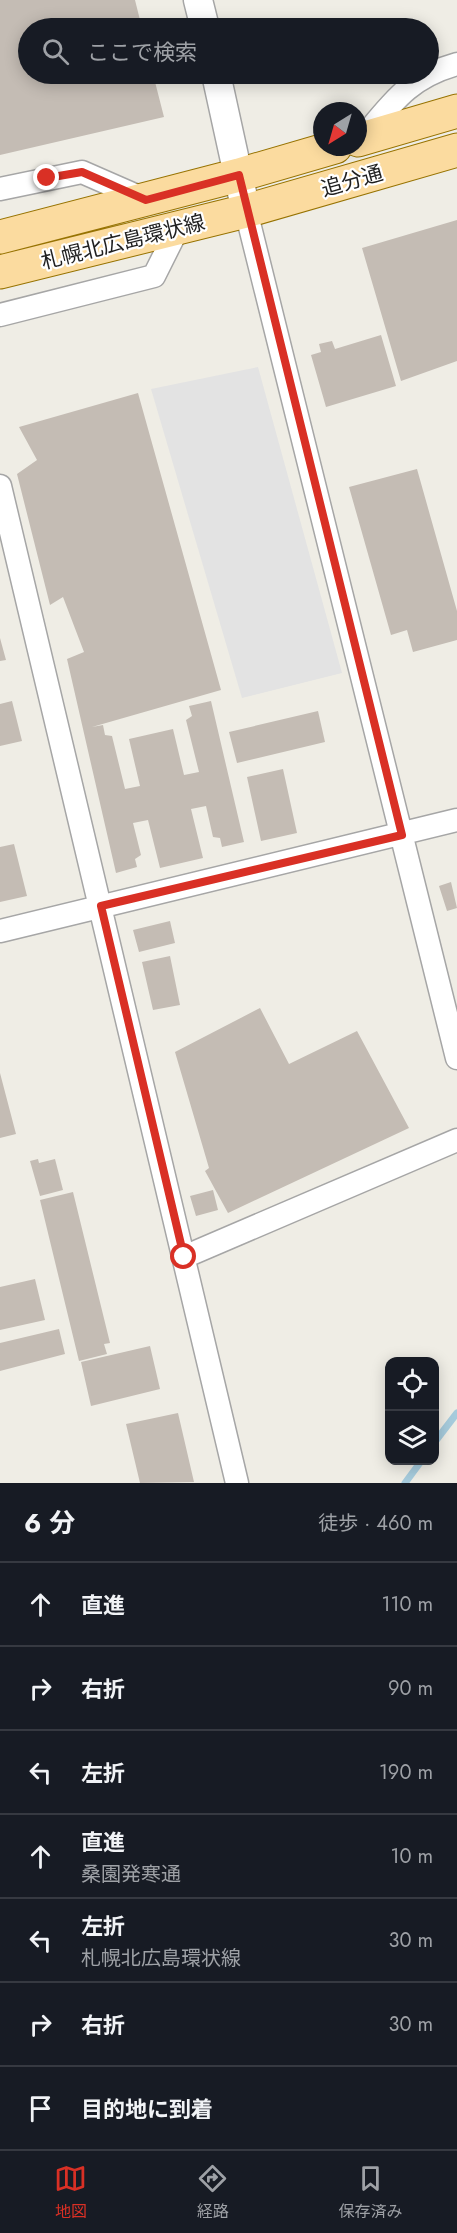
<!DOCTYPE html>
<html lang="ja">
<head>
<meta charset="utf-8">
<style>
  body { margin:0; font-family:Jost,"Noto Sans JP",sans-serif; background:#20242c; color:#f1f3f6 }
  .controls { position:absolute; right:18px; bottom:18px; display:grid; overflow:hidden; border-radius:12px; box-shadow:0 3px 15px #0003 }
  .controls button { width:54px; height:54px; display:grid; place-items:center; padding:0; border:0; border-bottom:2px solid #363941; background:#171b24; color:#f1f3f6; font:30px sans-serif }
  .compass { position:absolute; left:313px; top:102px; width:54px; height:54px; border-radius:50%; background:#171b24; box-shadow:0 3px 15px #0003; rotate:217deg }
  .stop { position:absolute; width:18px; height:18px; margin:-14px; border:4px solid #d93025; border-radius:50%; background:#fff }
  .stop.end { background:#d93025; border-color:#fff; box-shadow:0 2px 6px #0008 }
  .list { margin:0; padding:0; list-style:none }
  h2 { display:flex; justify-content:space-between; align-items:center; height:78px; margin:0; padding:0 24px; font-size:26px }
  h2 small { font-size:20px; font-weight:400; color:#9ea1a6 }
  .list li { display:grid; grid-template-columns:39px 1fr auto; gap:18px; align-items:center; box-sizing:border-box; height:84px; padding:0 24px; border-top:2px solid #363941 }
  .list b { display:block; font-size:22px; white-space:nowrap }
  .list p { margin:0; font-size:20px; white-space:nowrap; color:#9ea1a6 }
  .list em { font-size:20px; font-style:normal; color:#9ea1a6 }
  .icon { flex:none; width:33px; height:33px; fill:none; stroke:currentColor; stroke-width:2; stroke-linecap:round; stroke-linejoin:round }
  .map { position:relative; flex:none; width:457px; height:1483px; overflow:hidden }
  .search { position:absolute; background:#171b24; box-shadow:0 3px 15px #0003; left:18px; right:18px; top:18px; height:66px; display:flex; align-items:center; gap:15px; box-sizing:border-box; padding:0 21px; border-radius:33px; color:#9ea1a6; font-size:22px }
  .sheet { height:666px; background:#171b24 }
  nav { display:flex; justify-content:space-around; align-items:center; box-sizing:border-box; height:84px; border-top:2px solid #363941; background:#171b24; font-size:16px; color:#9ea1a6 }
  nav a { display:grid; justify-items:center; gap:3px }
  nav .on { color:#d93025 }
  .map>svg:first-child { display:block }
</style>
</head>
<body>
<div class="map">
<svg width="457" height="1483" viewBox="0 0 457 1483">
  <rect width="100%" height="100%" fill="#efede5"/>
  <!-- parking -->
  <path fill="#e3e3e3" d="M 258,367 L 342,673 L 242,698 L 151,389 Z"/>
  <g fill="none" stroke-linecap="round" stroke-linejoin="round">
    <!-- stream -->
    <path stroke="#a6cbdc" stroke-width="7" d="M 434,1443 L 457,1413
      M 405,1483 L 422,1460"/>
  </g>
  <!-- building -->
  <path fill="#c4bcb4" d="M 0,0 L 135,0 L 142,28 L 28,28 L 28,74 L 153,74 L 164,117 L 0,155 Z
    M 457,220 L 457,361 L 401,381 L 362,248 Z
    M 381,335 L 396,386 L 326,407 L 311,355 L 321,352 L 319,344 L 332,341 L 335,349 Z
    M 138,393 L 221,690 L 92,727 L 103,725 L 105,735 L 112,736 L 125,789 L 140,786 L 129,739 L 173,729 L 184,775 L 199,772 L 186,720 L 192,716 L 189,706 L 211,701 L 244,842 L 222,847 L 220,838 L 213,837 L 206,806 L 191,809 L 203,858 L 160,868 L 148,820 L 133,823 L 141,855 L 135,859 L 137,867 L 116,873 L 67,659 L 84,652 L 63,597 L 50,605 L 17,474 L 37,460 L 19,427 Z
    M 417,469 L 457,611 L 457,640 L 413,652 L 407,630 L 391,635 L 349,487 Z
    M 0,638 L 6,660 L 0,661 Z
    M 12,701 L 22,741 L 0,746 L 0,704 Z
    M 318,711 L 325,742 L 237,763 L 229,732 Z
    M 283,769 L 297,833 L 261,841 L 247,777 Z
    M 14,844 L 27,896 L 0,902 L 0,847 Z
    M 451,882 L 457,908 L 447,911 L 439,886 Z
    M 170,921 L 175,943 L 139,952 L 133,930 Z
    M 170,956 L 180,1005 L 153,1010 L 142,962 Z
    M 260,1008 L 289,1064 L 357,1031 L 409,1128 L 228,1213 L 205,1171 L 209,1168 L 175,1052 Z
    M 0,1073 L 16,1134 L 0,1138 Z
    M 38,1159 L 39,1163 L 55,1159 L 63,1190 L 40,1196 L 30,1161 Z
    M 213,1190 L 218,1210 L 196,1216 L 190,1196 Z
    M 73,1192 L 110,1343 L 104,1344 L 107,1354 L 79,1361 L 40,1200 Z
    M 35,1279 L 45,1320 L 0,1330 L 0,1287 Z
    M 59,1329 L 65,1354 L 0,1371 L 0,1343 Z
    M 150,1346 L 160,1389 L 91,1406 L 81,1362 Z
    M 178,1413 L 194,1482 L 140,1483 L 126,1424 Z"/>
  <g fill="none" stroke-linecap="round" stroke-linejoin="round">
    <!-- minor casing -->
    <g stroke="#a6a6a6" stroke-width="25">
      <path id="minor" d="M 362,139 C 392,103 409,77 457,64
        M 0,189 L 82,172 L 146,200
        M 246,211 L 457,1058
        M 0,315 L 154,276 L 178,228
        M 0,486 L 237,1483
        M 0,931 L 457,820
        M 184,1257 L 457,1140"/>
    </g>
    <!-- tertiary casing -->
    <g stroke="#a6a6a6" stroke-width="31">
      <path id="tertiary" d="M 198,0 L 205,28
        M 216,74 L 246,211"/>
    </g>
    <!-- primary casing -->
    <g stroke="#977302" stroke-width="35">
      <path id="primary" d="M 358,140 L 457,111
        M 0,237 L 239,175 L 335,147
        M 0,272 L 246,211 L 457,150"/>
    </g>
    <!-- minor -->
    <use href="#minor" stroke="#fff" stroke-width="22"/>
    <!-- tertiary -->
    <use href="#tertiary" stroke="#fff" stroke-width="28"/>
    <!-- primary -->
    <use href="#primary" stroke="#fbdb9f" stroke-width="33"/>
  </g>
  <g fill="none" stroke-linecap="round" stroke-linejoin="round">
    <!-- route -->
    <path stroke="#d93025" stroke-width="8" d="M 47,178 L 82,172 L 146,200 L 239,175 L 402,835 L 101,906 L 184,1257"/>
  </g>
  <g text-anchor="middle" stroke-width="4.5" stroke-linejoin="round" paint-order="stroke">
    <!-- street labels -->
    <g font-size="21" fill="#1f1f1f" stroke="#fff">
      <text transform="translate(352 181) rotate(-16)" y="7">追分通</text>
      <text transform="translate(123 242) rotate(-14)" y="7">札幌北広島環状線</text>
    </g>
  </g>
</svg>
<div class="controls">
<button><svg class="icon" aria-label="locate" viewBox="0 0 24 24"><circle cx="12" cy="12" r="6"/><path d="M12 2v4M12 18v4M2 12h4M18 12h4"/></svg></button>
<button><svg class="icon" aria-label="layers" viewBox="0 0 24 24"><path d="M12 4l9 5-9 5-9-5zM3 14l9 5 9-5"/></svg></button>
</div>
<svg class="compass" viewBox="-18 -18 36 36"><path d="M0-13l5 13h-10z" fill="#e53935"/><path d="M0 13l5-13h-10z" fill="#9ea1a6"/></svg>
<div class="stop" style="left:184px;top:1257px"></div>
<div class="stop end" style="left:47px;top:178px"></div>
<div class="search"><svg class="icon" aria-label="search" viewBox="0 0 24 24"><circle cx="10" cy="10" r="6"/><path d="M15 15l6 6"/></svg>ここで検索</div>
</div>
<section class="sheet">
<h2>6 分<small>徒歩 · 460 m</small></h2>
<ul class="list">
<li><svg class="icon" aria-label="ahead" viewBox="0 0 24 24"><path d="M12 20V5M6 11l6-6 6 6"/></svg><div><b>直進</b></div><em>110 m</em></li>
<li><svg class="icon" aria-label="right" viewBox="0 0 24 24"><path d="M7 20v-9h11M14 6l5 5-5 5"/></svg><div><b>右折</b></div><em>90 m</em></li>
<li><svg class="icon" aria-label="left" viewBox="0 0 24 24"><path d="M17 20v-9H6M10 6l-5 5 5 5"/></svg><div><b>左折</b></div><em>190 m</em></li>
<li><svg class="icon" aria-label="ahead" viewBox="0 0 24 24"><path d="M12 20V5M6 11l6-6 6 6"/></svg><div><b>直進</b><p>桑園発寒通</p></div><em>10 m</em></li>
<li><svg class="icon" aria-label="left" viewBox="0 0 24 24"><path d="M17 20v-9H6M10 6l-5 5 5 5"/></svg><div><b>左折</b><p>札幌北広島環状線</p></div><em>30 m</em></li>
<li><svg class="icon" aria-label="right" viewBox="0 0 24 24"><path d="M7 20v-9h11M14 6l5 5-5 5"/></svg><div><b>右折</b></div><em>30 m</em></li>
<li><svg class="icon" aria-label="arrive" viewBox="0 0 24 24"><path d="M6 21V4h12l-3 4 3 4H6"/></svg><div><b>目的地に到着</b></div></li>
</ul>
</section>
<nav>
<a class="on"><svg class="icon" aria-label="map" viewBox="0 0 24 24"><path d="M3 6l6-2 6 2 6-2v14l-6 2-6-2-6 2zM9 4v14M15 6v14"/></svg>地図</a>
<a><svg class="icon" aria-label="directions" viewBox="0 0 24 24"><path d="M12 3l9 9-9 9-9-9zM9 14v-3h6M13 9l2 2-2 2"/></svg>経路</a>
<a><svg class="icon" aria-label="saved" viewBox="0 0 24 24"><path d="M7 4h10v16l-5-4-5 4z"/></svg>保存済み</a>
</nav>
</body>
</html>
